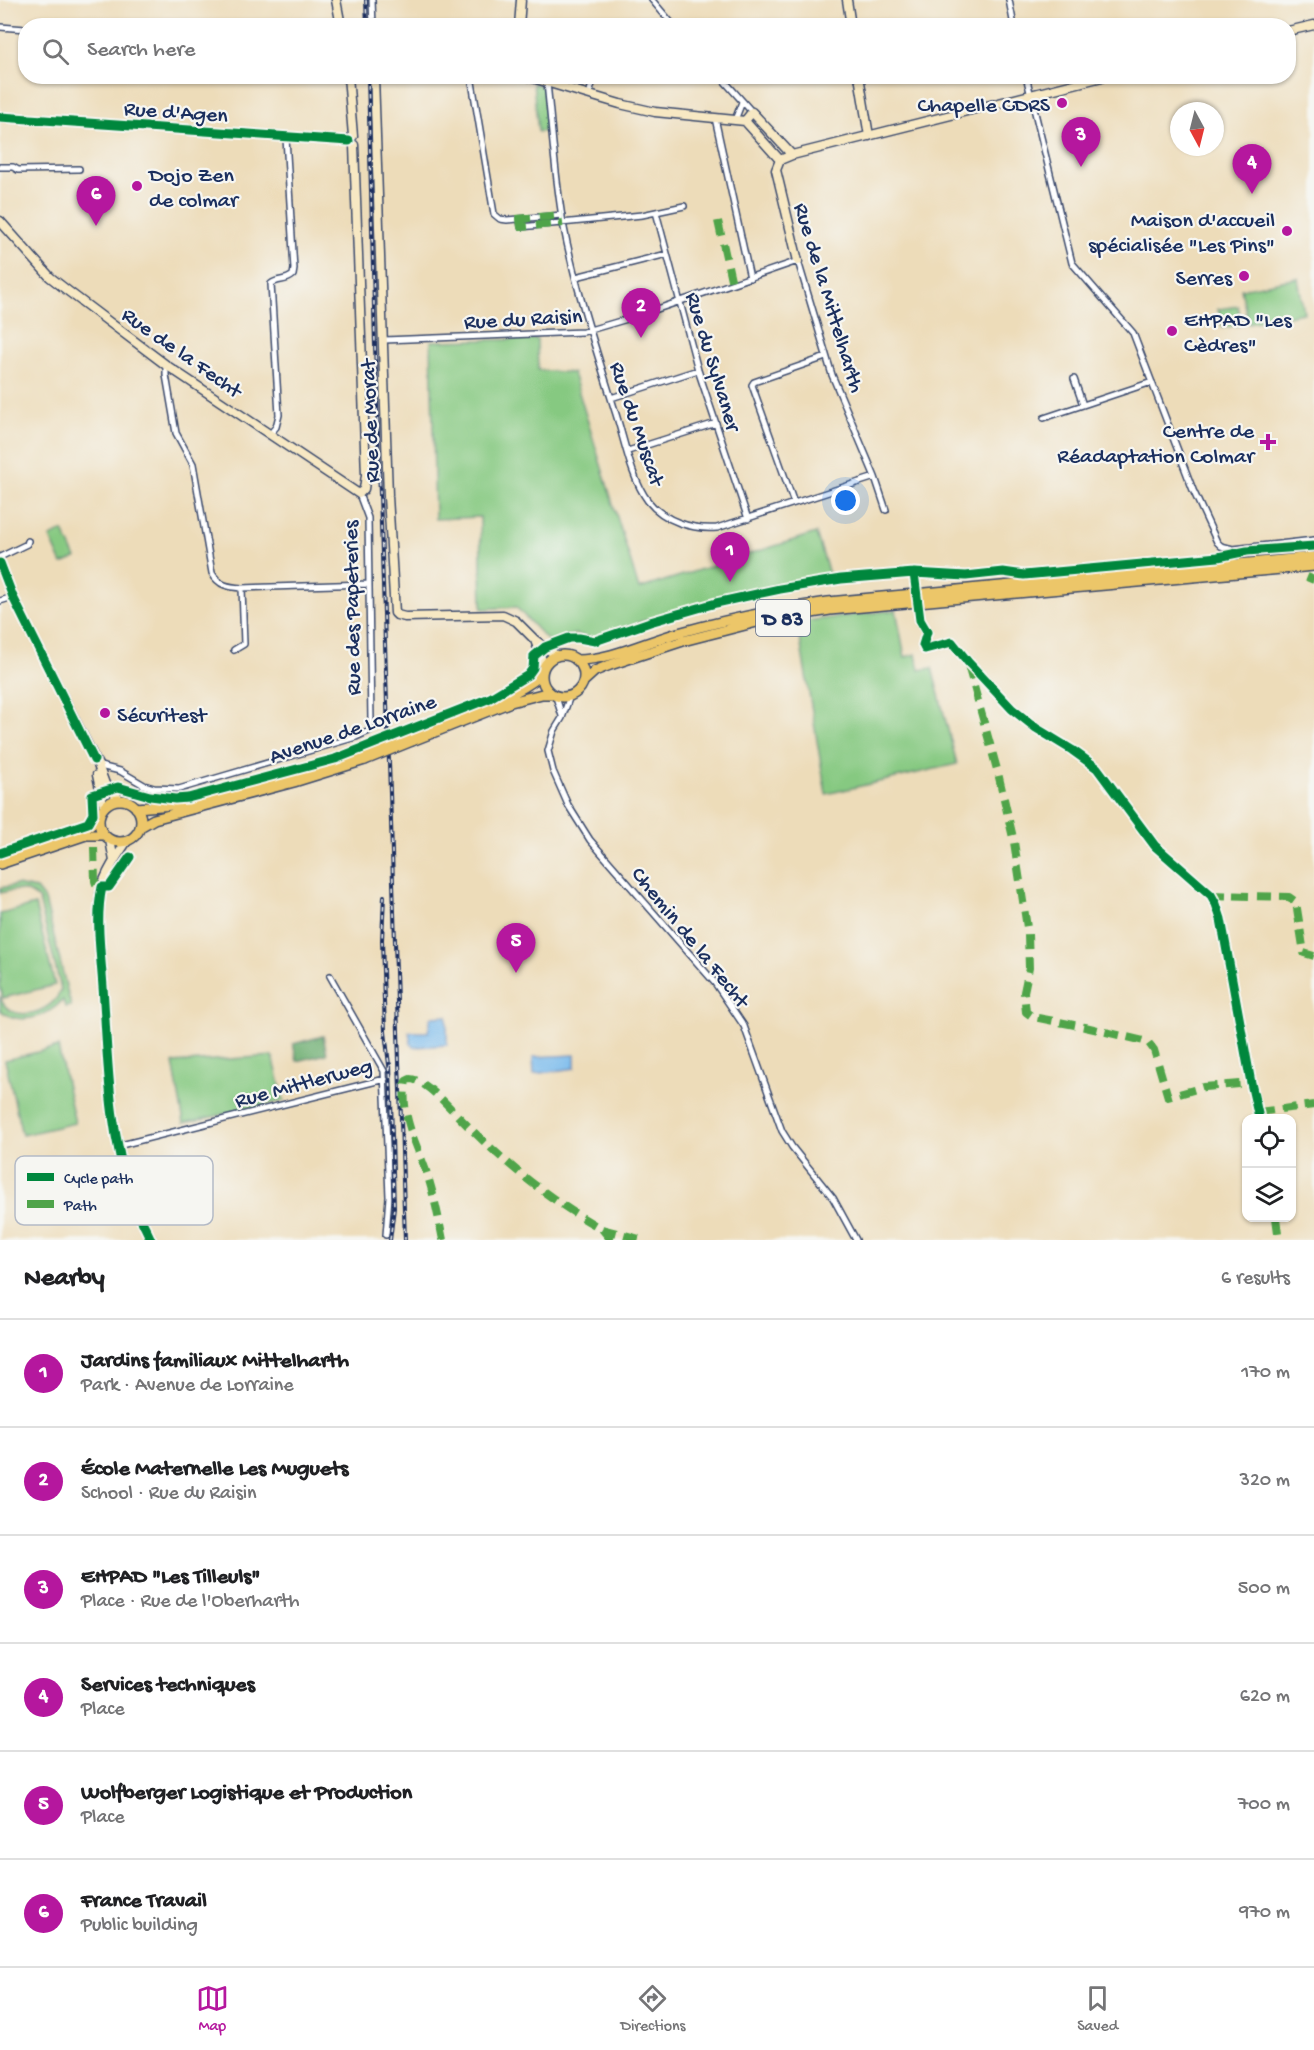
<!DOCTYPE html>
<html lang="en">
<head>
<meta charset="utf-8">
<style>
  body { margin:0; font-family:"Gochi Hand",sans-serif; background:#f6f6f6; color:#202124 }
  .controls { position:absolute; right:18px; bottom:18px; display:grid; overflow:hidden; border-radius:12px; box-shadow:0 2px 4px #0004 }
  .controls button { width:54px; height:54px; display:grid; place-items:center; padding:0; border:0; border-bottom:2px solid #e0e0e0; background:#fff; color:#202124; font:30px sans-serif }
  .compass { position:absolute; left:1170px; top:102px; width:54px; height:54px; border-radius:50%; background:#fff; box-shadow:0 2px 4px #0004; rotate:173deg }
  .you { position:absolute; left:846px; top:501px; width:21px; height:21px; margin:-15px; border:4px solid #fff; border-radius:50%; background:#1a73e8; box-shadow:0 0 0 9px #1a73e833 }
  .badge { display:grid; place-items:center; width:39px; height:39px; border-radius:50%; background:#b5179e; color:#fff; font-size:20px; font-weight:700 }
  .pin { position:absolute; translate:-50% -50px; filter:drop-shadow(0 2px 3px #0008) }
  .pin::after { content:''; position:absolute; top:32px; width:21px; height:18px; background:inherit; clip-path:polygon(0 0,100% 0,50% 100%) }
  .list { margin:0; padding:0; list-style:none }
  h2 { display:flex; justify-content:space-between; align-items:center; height:78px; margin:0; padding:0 24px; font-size:26px }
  h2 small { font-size:20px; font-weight:400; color:#757577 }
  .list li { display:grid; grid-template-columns:39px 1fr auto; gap:18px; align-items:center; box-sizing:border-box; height:108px; padding:0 24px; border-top:2px solid #e0e0e0 }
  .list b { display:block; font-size:22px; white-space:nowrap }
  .list p { margin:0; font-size:20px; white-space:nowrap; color:#757577 }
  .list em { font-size:20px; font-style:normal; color:#757577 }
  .icon { flex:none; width:33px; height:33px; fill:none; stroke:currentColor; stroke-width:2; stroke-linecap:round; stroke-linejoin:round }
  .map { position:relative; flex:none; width:1314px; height:1240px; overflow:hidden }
  .search { position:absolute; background:#fff; box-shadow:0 2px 4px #0004; left:18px; right:18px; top:18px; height:66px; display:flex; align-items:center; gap:15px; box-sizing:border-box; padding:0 21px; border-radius:24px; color:#757577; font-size:22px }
  .sheet { height:726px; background:#fff }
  nav { display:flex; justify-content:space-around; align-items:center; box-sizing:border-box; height:84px; border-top:2px solid #e0e0e0; background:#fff; font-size:16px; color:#757577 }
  nav a { display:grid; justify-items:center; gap:3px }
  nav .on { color:#b5179e }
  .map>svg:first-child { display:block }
</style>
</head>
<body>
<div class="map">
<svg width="1314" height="1240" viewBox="0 0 1314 1240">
  <rect width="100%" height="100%" fill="#f6f6f2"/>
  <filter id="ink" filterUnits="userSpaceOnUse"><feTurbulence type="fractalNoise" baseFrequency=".0167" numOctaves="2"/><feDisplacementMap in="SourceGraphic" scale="12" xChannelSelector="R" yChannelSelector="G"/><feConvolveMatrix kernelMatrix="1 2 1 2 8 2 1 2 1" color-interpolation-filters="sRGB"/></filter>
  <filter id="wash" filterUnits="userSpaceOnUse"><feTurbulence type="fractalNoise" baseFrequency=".008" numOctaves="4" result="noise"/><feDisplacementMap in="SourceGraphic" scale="24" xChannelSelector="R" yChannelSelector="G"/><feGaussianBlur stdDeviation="1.35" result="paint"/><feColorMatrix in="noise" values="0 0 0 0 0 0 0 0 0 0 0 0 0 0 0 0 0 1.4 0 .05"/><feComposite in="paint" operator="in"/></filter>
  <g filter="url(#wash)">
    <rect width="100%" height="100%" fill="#eddcb9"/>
    <!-- green -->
    <path fill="#86c981" stroke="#507c70" stroke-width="1.5" d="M 533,83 L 543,86 L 548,131 L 538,132 Z
      M 1298,278 L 1304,313 L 1248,323 L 1241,289 Z
      M 1238,306 L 1242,325 L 1222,328 L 1218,309 Z
      M 537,339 L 538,370 L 573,373 L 639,589 L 816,533 L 829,574 L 694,606 L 643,621 L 595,639 L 575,634 L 549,642 L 516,607 L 482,609 L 480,517 L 435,519 L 431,341 Z
      M 63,531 L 76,558 L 62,564 L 50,537 Z
      M 896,610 L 905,657 L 916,654 L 919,670 L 932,668 L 957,764 L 826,794 L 797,622 Z
      M 17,885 L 36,889 L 45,900 L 71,1006 L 65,1007 L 63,1000 C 47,1017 19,1027 0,1010 L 0,996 C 8,1026 54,1014 61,989 L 39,900 C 28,888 15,889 0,893 L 0,888 Z
      M 35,905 L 55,985 L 3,998 L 0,986 L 0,914 Z
      M 58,1047 L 75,1123 L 22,1135 L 5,1060 Z
      M 273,1056 L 284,1101 L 184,1123 L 173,1063 Z"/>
    <!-- forest -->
    <path fill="#6cad6f" stroke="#446e66" stroke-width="1.5" d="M 323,1036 L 327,1054 L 297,1061 L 293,1044 Z"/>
    <!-- water -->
    <path fill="#77b9ec" stroke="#4974a5" stroke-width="1.5" d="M 447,1016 L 447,1045 L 414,1047 L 411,1044 L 409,1032 L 428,1032 L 431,1017 Z
      M 575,1055 L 575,1068 L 534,1074 L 533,1057 Z"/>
  </g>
  <g filter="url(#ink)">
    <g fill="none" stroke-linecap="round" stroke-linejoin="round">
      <!-- street casing -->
      <g stroke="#3a496c" stroke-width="8">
        <path id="street" d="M 372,0 L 373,26
          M 652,0 L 674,26
          M 1009,0 L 1014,26
          M 596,24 L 596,26
          M 0,27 L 26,29
          M 471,76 L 494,214 L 500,219 L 507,220 L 562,215
          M 720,76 L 752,112
          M 1026,76 L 1072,263 L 1133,333 L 1193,490 L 1217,542 L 1221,546 L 1233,549 L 1314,540
          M 547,83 C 552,129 555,177 563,223 C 575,287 596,349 615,411 C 624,438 631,479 648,501 C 664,521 692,530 717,528 L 875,477
          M 589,95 L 594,76
          M 715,118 L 750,278
          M 735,120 L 742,102
          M 0,167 L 13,167 L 18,170 L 79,169
          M 656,212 L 698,370 L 748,519
          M 520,219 L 521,227 L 642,215 L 684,206
          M 576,277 L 667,254
          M 384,340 L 583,332 L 634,317 L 798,261 L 832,375 L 875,477 L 886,510
          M 166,365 L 166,375 L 176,433 L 193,464 L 212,573 C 219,586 229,587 242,588 L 367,584
          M 1074,379 L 1083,405
          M 611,398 L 698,370
          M 1044,418 L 1152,382
          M 270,434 L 276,427 L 279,415 L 271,284 C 278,278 285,282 293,275 L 294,269 L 286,138
          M 628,451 L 716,423
          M 794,503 L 752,385 L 754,382 L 826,357
          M 0,557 L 27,544 L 28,541
          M 0,601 L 13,597
          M 234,650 L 244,644 L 242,588
          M 570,696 L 562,718 L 554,731 L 548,751 L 553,771 L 568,805 L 590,840 L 715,983 L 744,1026 L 782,1131 L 792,1147 L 833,1198 L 856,1240
          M 556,697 L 562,716
          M 100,766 L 120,771 L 144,785 L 154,788 L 179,789 L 356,737 L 369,731 L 371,722 L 368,518 L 359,494
          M 330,976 L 384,1071 L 389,1197 L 386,1235
          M 117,1146 L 385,1079"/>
      </g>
      <!-- secondary casing -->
      <g stroke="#3a496c" stroke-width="11">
        <path id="secondary" d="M 336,0 L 341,26
          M 847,0 L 851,26
          M 519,26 L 521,0
          M 1288,31 L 1314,25
          M 348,76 L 353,136
          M 374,76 L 388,496 L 395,613 L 397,615 L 405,617 L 503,615 L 516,621 L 535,640 L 557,656
          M 526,76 L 620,104 L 655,112 L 745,121
          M 859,76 L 869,136
          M 0,117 L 349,141
          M 745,121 L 752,112 L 792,155
          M 745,121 L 780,160
          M 780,160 L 792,155 L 1106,76
          M 780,160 L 776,170 L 798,261
          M 0,221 L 50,277 L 68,291 L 166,365 L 359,494 L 364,489 L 366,475 L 354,145
          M 0,563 L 13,597 L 98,765 L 105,784 L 120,800
          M 535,640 L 544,666
          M 97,775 L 104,807
          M 110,840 L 114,861
          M 127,841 C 117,856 106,872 101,889 C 95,913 101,956 103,981 C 108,1054 108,1128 132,1198 C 137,1213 145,1226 151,1240"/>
      </g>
      <!-- primary casing -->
      <g stroke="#3a496c" stroke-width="12">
        <path id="primary" d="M542 676a21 21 0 1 1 42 0a21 21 0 1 1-42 0Z
          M 576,660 C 611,660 645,642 678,633 C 728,619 777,609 828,602 L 1314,557
          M 584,681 L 595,671 L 610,665 L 683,641 L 757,622 L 830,610 L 1314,566
          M 409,735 C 447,720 512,700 541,675
          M 412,741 L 511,702 L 542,694 L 551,694
          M99 821a21 21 0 1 1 42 0a21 21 0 1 1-42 0Z
          M 136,808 L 173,805 L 189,802 L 292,776 L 363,753
          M 140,827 L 154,819 L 294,782 L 365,760
          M 0,857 L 84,829 L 99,819
          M 0,864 L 86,835 L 104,835"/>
      </g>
      <!-- street -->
      <use href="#street" stroke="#fff" stroke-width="5"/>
      <!-- secondary -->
      <use href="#secondary" stroke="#f7e8c3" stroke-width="8"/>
      <!-- primary -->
      <use href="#primary" stroke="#ecc669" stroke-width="9"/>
      <!-- rail casing -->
      <g stroke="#1b2f5e" stroke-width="4">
        <path id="rail" d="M 366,0 L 367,26
          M 368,76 L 375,345 L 405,1240
          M 384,896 L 382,940 L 385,1032 L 390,1073
          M 390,1240 L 394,1208 L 390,1064"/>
      </g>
      <!-- rail -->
      <use href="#rail" stroke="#f6f6f2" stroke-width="1.5" stroke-dasharray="4.5" stroke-linecap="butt"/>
      <!-- primary-bridge casing -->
      <g stroke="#3a496c" stroke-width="12" stroke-linecap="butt">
        <path id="primary-bridge" d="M 363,753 L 409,735
          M 365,760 L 412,741"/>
      </g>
      <!-- primary-bridge -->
      <use href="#primary-bridge" stroke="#ecc669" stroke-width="9"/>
      <!-- quiet -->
      <path stroke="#4fa44a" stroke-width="8" stroke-dasharray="15 8" stroke-linecap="butt" d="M 516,219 L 562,215
        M 520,219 L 521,227 L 563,223
        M 718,221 L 732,284
        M 1307,577 L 1314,580
        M 968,665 L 998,773 L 1014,842 L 1028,934 L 1029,968 L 1024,992 L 1026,1012 L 1033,1017 L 1085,1027 L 1148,1042 L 1154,1050 L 1168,1097 L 1204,1087 L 1251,1083
        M 94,847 L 95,881 L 99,894
        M 1211,895 L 1289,897 L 1296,902 L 1304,953 L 1314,956
        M 1258,1112 L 1314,1105
        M 1276,1218 L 1279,1240
        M 602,1229 L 643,1240
        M 443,1240 C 439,1220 435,1200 429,1180 C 419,1147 399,1117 406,1081 L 410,1079 C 424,1079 447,1105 457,1115 C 500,1159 547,1199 602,1229 L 611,1240"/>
      <!-- cycleway casing -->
      <g stroke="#f6f6f2" stroke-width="13">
        <path id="cycleway" d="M 0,117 L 349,141
          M 0,563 L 13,597 L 94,760
          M 914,573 L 920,620 L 927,632 L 923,645 L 925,649 L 952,642 L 968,662 L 1012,709 L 1036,728 L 1072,750 L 1097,768 L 1155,846 L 1211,895 L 1216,904 L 1221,919 L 1251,1083 L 1259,1118
          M 0,853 L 88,823 L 93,814 L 92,795 L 118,787 L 150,796 L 175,799 L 188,798 L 335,759 L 490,698 L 528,675 L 533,668 L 534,656 L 545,647 L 569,638 L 579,638 L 595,641 L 650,622 L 716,603 L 780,589 L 841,579 L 914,573 L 966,576 L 1003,572 L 1024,575 L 1218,557 L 1247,551 L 1314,546
          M 130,857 L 109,887 L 102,887 C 95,919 101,955 103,987 C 108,1058 108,1131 132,1199 C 137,1213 145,1226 151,1240"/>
      </g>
      <!-- cycleway -->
      <use href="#cycleway" stroke="#00873e" stroke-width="9"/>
    </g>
  </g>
  <!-- markers -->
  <g fill="#b5179e" stroke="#f6f6f2" stroke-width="2">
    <circle cx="1062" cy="103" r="6"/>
    <circle cx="137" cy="186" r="6"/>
    <circle cx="1287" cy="231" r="6"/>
    <circle cx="1244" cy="276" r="6"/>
    <circle cx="1172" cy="331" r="6"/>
    <path d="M1265 433h6v6h6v6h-6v6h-6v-6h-6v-6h6z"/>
    <circle cx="105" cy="713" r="6"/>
  </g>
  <g text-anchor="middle" stroke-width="4.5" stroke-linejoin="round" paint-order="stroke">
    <!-- shield labels -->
    <rect fill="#f6f6f2" stroke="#5d6b8a" stroke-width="1.5" x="756" y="600" width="54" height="36" rx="4.5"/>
    <g font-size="21" font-weight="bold" fill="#1b2f5e">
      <text x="783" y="625">D 83</text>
    </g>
    <!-- poi labels -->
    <g font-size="22" fill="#1b2f5e" stroke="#f6f6f2" text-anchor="end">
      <text x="1050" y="111">Chapelle CDRS</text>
      <text x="149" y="181" text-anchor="start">Dojo Zen<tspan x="149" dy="25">de colmar</tspan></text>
      <text x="1275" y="226">Maison d'accueil<tspan x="1275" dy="25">spécialisée "Les Pins"</tspan></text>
      <text x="1232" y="284">Serres</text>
      <text x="1184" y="326" text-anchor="start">EHPAD "Les<tspan x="1184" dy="25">Cèdres"</tspan></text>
      <text x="1254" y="437">Centre de<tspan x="1254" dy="25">Réadaptation Colmar</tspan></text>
      <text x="117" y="721" text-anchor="start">Sécuritest</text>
    </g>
    <!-- street labels -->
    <g font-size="22" fill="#1b2f5e" stroke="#f6f6f2">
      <text transform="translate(176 110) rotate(4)" y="8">Rue d'Agen</text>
      <text transform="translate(831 297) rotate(73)" y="8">Rue de la Mittelharth</text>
      <text transform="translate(523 317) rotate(-3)" y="8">Rue du Raisin</text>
      <text transform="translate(183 351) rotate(35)" y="8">Rue de la Fecht</text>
      <text transform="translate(715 361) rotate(73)" y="8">Rue du Sylvaner</text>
      <text transform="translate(368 421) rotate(-92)" y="8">Rue de Morat</text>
      <text transform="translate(639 423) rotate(71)" y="8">Rue du Muscat</text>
      <text transform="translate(350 608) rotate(-91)" y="8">Rue des Papeteries</text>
      <text transform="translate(352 727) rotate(-19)" y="8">Avenue de Lorraine</text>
      <text transform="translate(692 936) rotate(51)" y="8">Chemin de la Fecht</text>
      <text transform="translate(303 1081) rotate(-15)" y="8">Rue Mittlerweg</text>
    </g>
  </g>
  <!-- legend -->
  <rect x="15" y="1156" width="198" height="69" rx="9" fill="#f6f6f2" stroke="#b4bac6" stroke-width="1.5"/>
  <rect x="27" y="1173" width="27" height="8" fill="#00873e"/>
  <rect x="27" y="1200" width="27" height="8" fill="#4fa44a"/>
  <g font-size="16" fill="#1b2f5e">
    <text x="64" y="1183">Cycle path</text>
    <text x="64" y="1210">Path</text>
  </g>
</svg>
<div class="controls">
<button><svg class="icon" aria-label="locate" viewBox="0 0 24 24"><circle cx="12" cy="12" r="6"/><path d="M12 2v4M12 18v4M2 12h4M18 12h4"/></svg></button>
<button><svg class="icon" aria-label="layers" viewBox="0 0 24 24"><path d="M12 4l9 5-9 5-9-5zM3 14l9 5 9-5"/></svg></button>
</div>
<svg class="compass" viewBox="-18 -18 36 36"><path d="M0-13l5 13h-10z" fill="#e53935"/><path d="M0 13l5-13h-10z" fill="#757577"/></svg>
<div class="you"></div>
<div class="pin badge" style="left:730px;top:582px">1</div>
<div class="pin badge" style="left:641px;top:338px">2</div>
<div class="pin badge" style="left:1081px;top:167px">3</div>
<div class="pin badge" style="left:1252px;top:194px">4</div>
<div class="pin badge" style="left:516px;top:973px">5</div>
<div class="pin badge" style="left:96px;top:226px">6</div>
<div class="search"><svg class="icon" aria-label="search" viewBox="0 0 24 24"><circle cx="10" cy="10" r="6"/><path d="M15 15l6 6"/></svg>Search here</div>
</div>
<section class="sheet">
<h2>Nearby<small>6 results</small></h2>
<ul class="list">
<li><span class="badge">1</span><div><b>Jardins familiaux Mittelharth</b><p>Park · Avenue de Lorraine</p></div><em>170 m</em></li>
<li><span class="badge">2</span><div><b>École Maternelle Les Muguets</b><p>School · Rue du Raisin</p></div><em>320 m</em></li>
<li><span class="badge">3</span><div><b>EHPAD &quot;Les Tilleuls&quot;</b><p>Place · Rue de l'Oberharth</p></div><em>500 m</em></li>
<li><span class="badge">4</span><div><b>Services techniques</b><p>Place</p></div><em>620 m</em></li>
<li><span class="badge">5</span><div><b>Wolfberger Logistique et Production</b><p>Place</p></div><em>700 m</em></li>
<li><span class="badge">6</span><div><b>France Travail</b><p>Public building</p></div><em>970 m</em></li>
</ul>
</section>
<nav>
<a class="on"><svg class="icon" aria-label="map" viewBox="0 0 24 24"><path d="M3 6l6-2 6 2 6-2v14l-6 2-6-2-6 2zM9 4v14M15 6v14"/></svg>Map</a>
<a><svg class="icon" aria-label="directions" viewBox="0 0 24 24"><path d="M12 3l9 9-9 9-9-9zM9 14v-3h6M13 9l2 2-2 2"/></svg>Directions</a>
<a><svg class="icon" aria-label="saved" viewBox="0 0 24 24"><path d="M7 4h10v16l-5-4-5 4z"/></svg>Saved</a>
</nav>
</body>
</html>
